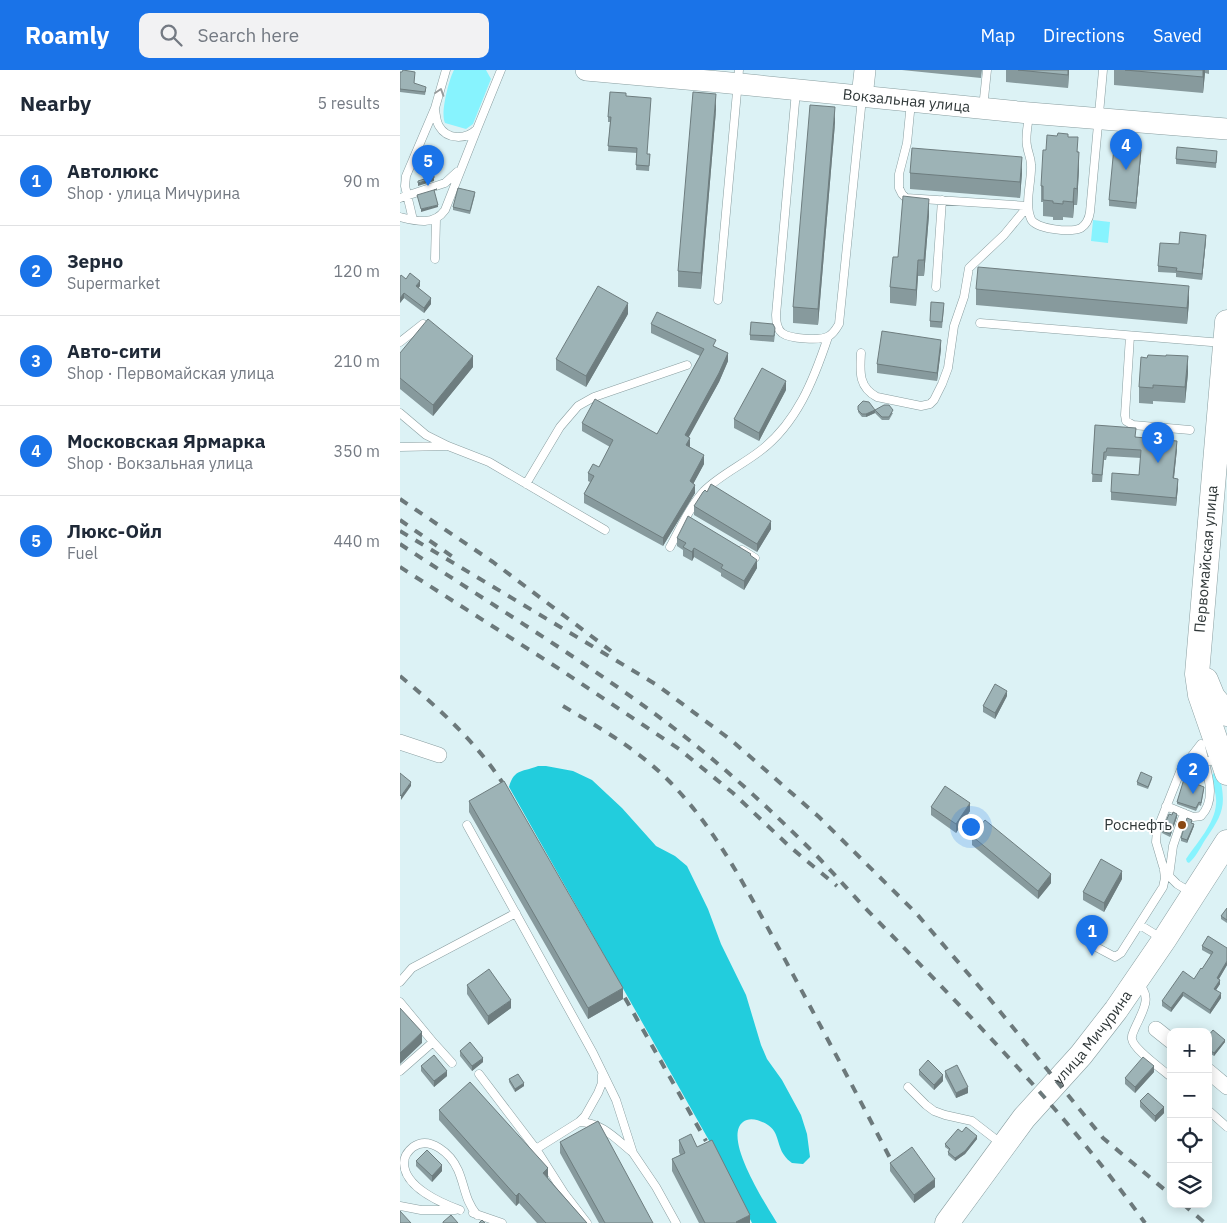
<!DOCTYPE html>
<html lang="en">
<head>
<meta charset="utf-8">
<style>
  body { margin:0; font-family:"IBM Plex Sans",sans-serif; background:#f2f2f3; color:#1f2937 }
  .controls { position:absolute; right:15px; bottom:15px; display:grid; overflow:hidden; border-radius:10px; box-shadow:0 2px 12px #0003 }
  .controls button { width:45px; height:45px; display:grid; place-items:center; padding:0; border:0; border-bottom:1px solid #e0e1e3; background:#fff; color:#1f2937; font:25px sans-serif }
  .you { position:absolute; left:570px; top:756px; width:18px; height:18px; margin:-12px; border:4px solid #fff; border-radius:50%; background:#1a73e8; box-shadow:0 0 0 8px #1a73e833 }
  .badge { display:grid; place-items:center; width:32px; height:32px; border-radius:50%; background:#1a73e8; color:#fff; font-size:16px; font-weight:700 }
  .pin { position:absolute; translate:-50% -41px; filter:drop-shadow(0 1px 2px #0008) }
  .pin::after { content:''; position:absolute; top:26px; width:18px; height:15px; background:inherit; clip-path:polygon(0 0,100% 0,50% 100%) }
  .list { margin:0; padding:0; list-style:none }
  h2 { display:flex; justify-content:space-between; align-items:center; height:65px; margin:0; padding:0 20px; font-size:21px }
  h2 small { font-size:16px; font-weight:400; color:#747a83 }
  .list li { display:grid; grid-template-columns:32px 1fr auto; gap:15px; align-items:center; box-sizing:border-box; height:90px; padding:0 20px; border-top:1px solid #e0e1e3 }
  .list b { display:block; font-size:19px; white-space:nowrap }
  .list p { margin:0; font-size:16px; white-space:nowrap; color:#747a83 }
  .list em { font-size:16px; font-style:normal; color:#747a83 }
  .icon { flex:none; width:28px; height:28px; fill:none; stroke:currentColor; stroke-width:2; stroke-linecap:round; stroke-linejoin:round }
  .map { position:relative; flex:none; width:827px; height:1153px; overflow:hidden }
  header { display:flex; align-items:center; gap:30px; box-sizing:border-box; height:70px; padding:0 25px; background:#1a73e8; color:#fff }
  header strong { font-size:24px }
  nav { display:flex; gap:28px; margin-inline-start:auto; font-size:18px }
  .search { width:350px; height:45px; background:#f2f2f3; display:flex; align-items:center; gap:12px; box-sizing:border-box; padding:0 18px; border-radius:10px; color:#747a83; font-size:19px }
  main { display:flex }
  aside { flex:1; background:#fff }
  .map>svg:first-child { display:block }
</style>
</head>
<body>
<header>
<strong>Roamly</strong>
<div class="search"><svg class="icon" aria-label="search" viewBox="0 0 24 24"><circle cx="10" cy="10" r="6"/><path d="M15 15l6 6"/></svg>Search here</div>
<nav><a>Map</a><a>Directions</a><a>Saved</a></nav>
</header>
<main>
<aside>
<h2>Nearby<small>5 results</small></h2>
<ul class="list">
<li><span class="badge">1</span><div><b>Автолюкс</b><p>Shop · улица Мичурина</p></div><em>90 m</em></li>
<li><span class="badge">2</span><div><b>Зерно</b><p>Supermarket</p></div><em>120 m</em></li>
<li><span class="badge">3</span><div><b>Авто-сити</b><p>Shop · Первомайская улица</p></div><em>210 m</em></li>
<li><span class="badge">4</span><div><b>Московская Ярмарка</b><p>Shop · Вокзальная улица</p></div><em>350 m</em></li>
<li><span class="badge">5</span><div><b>Люкс-Ойл</b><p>Fuel</p></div><em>440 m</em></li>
</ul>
</aside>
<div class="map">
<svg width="827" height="1153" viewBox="0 0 827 1153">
  <rect width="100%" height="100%" fill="#dcf2f5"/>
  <!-- green -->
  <path fill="#87f3fe" d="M 54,0 L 86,0 L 91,9 L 73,54 L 66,59 L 45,53 C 40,44 49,9 54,0 Z
    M 693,150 L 710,152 L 708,173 L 691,171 Z
    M 814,702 L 819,704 C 827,736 823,744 805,770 C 800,778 796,787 789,793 L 787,792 L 786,789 C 797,773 815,753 816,734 C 817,725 813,715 811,707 Z"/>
  <!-- forest -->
  <path fill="#22cddd" d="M 138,696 L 146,696 L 173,701 L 192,710 L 222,738 L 256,776 L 275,786 L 287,796 L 308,839 L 321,874 L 346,925 L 361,975 L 367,989 L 382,1010 L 401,1045 L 407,1064 L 410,1087 L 403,1094 L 392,1093 C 389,1091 386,1088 384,1085 C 377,1075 379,1062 368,1055 C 362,1051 350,1046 343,1052 C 322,1068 367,1136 377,1153 L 352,1153 L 315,1081 L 109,717 C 114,698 124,702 138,696 Z"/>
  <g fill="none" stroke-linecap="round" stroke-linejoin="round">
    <!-- lane casing -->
    <g stroke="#899ea0" stroke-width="9">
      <path id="lane" d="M 396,21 L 376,245 C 376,252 377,259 382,263 C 390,269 421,271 429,266 C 434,263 436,259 439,254 L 462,28
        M 511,32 L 507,73 L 499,104 L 499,118 L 502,124 L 506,128 L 628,136
        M 583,38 L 587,0
        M 35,40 C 36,45 36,51 39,56 C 47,70 66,70 77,59 L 101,0
        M 629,45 C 628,55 625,66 627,76 C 628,83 631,88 631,95 C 632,111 624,133 631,149 C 635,159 671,163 681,158 C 687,154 689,149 690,142 L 703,0
        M 0,128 L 45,113 L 57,102
        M 0,147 C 16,151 34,156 45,140 L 77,59
        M 13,150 L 5,116 L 6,106 L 35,38 L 46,0
        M 35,189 L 36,149
        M 536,217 L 542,130
        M 318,230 L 339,0
        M 580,253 L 823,273
        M 730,266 L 725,345 L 726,351 L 733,355 L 790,360
        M 0,272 L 23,254
        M 461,283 C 460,301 458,317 477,327 L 521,336 L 530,334 L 534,330 L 542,314 L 548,298 L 554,256 L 564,227 L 569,198 L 604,165 L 628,136
        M 0,343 L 26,365 L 48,376 L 89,392 L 205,460
        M 0,377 L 46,376
        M 126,414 L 160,357 L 178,336 L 194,327 L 287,295
        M 270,477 C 280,459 290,436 304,421 C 320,405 342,395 360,381 C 397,353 414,309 428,267
        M 342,480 L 355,488
        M 784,696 L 801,674
        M 766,736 L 793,747 L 801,746 C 819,727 805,698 801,676
        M 67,755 L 193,983 L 216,1030 L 233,1083 L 256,1117 L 276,1153
        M 769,806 L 773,776 L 784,743
        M 790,822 L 777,814 L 769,806 L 763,796 L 756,772 L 757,760 L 782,697 L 790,693 L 819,690
        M 740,855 L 761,868
        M 698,878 L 715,887 L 721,883 L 763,817 L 765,808 L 764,800
        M 0,912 L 12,898 L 116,843
        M 737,913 C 754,926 742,942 735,958 C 734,961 731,965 732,969 C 733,979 763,1000 771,1007
        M 0,932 L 33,972 L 0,1001
        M 33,972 L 52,993
        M 79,1004 L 136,1079 L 164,1123 L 187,1153
        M 508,1017 L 526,1035 L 534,1041 L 545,1045 L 572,1051 L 603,1075
        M 808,1040 L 827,1057
        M 179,1052 C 201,1052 216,1069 232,1082
        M 136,1079 L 179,1052 L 185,1046 L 198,1023 L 202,1013 L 202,1005
        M 0,1136 L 21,1140 L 55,1140
        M 60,1140 C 41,1133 4,1117 4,1093 C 4,1086 8,1081 13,1077 C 30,1065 51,1084 58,1100 C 65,1116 65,1131 77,1145
        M 73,1143 L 102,1153"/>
    </g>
    <!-- street casing -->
    <g stroke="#899ea0" stroke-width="16">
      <path id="street" d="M 0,672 L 39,685
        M 756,959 L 771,971
        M 808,1001 L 827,1017"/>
    </g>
    <!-- secondary casing -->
    <g stroke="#899ea0" stroke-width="22">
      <g id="secondary">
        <path id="s1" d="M 186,0 L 320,12 L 629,43 L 827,59"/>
        <path d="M 462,27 L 465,0"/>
      </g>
    </g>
    <!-- primary casing -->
    <g stroke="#899ea0" stroke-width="25">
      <g id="primary">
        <path d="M 827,252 L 797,604 L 800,625 L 827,703"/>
        <path d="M 806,610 L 813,627 L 827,644"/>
        <path id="s2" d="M 547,1153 L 624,1048 L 681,985 L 716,940 L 764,870 L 827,772"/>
      </g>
    </g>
    <!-- lane -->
    <use href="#lane" stroke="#fff" stroke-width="8"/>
    <!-- street -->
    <use href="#street" stroke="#fff" stroke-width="15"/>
    <!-- secondary -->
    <use href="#secondary" stroke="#fff" stroke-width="21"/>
    <!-- primary -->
    <use href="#primary" stroke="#fff" stroke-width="24"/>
    <!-- rail -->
    <path stroke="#6c797b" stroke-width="4" stroke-dasharray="9 9" stroke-linecap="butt" d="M 0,429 L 93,492 L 211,581
      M 0,450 L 53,487
      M 0,461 L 257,615 L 331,670 L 362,697 L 419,747 L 516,843 L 589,928 L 703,1068 L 771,1125
      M 0,474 C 92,535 187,592 275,659 C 323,696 369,738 412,781 C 434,803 453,826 475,848 C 570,946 666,1042 745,1153
      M 0,497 L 161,600 L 279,679 L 333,723 L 389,776 L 437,816
      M 0,606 C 41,640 83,678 110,725
      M 163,636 C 200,658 237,679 268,710 C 317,759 349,824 382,884 C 419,953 456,1022 492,1092
      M 216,912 L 306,1071
      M 783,1134 L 805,1153"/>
  </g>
  <!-- wall -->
  <path fill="#879a9d" d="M 502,0 L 582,0 L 581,8 Z
    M 606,0 L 669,0 L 668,18 L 606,12 Z
    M 714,0 L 809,0 L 809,4 L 805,3 L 803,23 L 714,15 Z
    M 0,2 L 14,13 L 26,20 L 25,25 L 0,22 Z
    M 226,26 L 247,84 L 250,84 L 249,101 L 236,100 L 237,83 L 208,81 L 210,52 L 208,52 L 208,47 Z
    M 316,40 L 301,219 L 278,217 L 278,201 Z
    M 435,53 L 418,255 L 393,253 L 393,237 Z
    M 668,67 L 678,82 L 679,98 L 677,135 L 674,135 L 673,148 L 663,147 L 663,150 L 653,150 L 653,147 L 643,146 L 643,132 L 641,132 L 641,116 Z
    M 817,81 L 816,98 L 776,94 L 776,89 Z
    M 741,85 L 736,139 L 709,136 L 709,130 Z
    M 510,103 L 622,103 L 620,128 L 510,119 Z
    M 75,125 L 70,144 L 53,140 L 53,137 Z
    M 529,145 L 524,206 L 518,206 L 516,236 L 490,233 L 490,217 L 498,187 Z
    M 806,170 L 802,210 L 776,207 L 776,203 L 758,202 L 758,196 L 779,174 Z
    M 6,209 L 20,216 L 18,218 L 31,234 L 24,243 L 4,228 L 0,233 Z
    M 576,219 L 789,232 L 787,254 L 576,235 Z
    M 544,238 L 542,258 L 530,257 L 530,251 Z
    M 228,244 L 186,317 L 156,300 L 156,289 Z
    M 251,254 L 316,277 L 328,291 L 319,312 L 288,367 L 290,377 L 304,394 L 293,414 L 295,423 L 263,476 L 184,433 L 184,424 L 190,412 L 188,411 L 188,403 L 199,397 L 210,377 L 182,361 L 182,353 L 257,364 L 300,286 L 251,263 Z
    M 375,264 L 374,272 L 350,270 L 350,265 Z
    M 541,279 L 537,311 L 477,303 L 477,294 Z
    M 0,283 L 73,297 L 33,346 L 0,319 Z
    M 788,303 L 785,333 L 753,331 L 753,334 L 739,333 L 739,317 Z
    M 386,320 L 359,371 L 334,358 L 334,349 Z
    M 458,336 L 475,340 L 493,343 L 489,350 L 482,350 L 475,343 L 466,347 L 462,347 L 458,342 Z
    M 695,355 L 777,379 L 774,408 L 778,417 L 776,436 L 711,430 L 711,422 L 739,405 L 741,388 L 707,386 L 706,390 L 704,390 L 702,412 L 692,412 Z
    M 294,436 L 371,459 L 357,482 L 294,445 Z
    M 277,468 L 351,486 L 357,498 L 344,520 L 321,506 L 321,503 L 294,487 L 292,491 L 283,486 L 283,480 L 277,476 Z
    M 607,626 L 595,649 L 583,642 L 583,636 Z
    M 752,709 L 748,719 L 737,715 L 737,712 Z
    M 804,719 L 801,736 L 799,735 L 796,741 L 777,734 L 777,732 Z
    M 69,731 L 223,929 L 188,949 L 69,742 Z
    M 531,737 L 570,741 L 556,763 L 531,745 Z
    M 777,747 L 770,767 L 762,763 L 762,761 Z
    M 792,753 L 794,756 L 787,773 L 781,771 L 781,768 Z
    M 572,766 L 651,813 L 638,829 L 572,775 Z
    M 722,809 L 704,842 L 683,830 L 683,822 Z
    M 827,838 L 827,853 L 821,849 L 821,846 Z
    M 808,866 L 827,895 L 819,909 L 820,914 L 816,920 L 821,928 L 810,944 L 783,926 L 771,942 L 762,936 L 762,931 L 794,909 L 802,899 L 811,885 L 802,880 L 802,876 Z
    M 67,915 L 111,938 L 88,955 L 67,924 Z
    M 808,966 L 825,972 L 814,986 L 808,982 Z
    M 60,981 L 83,992 L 72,1001 L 60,986 Z
    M 21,996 L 47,1006 L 34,1017 L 21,1001 Z
    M 519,1000 L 543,1011 L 534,1020 L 519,1005 Z
    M 545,1001 L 568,1023 L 556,1028 L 545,1007 Z
    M 754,1002 L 735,1023 L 725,1014 L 725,1008 Z
    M 109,1009 L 124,1016 L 115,1022 L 109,1012 Z
    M 740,1031 L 764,1043 L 755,1052 L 740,1037 Z
    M 39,1040 L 148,1108 L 187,1153 L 137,1153 L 119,1133 L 116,1136 L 39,1050 Z
    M 562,1062 L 577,1069 L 565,1084 L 555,1091 L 548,1085 L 548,1082 L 549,1080 L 545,1077 L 545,1074 Z
    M 279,1070 L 297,1077 L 350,1153 L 299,1153 L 272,1101 L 272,1089 L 280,1085 L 279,1082 Z
    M 160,1072 L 253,1153 L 199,1153 L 160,1083 Z
    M 16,1091 L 42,1101 L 32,1112 L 16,1096 Z
    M 490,1093 L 535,1117 L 514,1133 L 490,1101 Z"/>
  <!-- shaded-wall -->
  <path fill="#6e7d7f" d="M 668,0 L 669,0 L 668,18 Z
    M 803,0 L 805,0 L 805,3 L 803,23 Z
    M 316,24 L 316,40 L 301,219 L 301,203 Z
    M 435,37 L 435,53 L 418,255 L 418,239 Z
    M 741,80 L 741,85 L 736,139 L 736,133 Z
    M 679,82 L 679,98 L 677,135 L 677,119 Z
    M 622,87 L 622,103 L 620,128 L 620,112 Z
    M 34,108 L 34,111 L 18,116 L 18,113 Z
    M 674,118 L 674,135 L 673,148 L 673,132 Z
    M 529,129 L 529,145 L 524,206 L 524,190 Z
    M 38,135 L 38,137 L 21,142 L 21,139 Z
    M 806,165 L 806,170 L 802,210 L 802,204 Z
    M 518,190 L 518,206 L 516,236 L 516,220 Z
    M 20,211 L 20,216 L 16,222 L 16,216 Z
    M 789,216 L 789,232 L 787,254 L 787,238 Z
    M 4,223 L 4,228 L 0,233 L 0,228 Z
    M 31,228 L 31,234 L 24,243 L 24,238 Z
    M 228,233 L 228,244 L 186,317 L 186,306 Z
    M 541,270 L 541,279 L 537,311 L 537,303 Z
    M 328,283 L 328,291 L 319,312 L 285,374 L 285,365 Z
    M 73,286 L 73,297 L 33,346 L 33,335 Z
    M 788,286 L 788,303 L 785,333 L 785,317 Z
    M 386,311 L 386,320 L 359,371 L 359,363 Z
    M 475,340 L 475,343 L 466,347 L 466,344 Z
    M 290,368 L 290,377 L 286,384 L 286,375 Z
    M 777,371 L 777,379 L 773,416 L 773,408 Z
    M 304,385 L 304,394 L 290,420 L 290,411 Z
    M 778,409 L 778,417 L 776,436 L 776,428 Z
    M 295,415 L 295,423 L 263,476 L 263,468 Z
    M 371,451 L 371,459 L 357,482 L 357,474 Z
    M 294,478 L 294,487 L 292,491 L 292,482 Z
    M 357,490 L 357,498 L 344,520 L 344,511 Z
    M 607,621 L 607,626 L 595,649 L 595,643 Z
    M 11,712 L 11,716 L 1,730 L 1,726 Z
    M 570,733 L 570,741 L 556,763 L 556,754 Z
    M 777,744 L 777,747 L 770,767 L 770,764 Z
    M 794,754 L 794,756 L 787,773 L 787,770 Z
    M 722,801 L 722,809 L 704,842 L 704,833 Z
    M 651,804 L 651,813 L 638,829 L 638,821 Z
    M 827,891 L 827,895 L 817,912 L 817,908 Z
    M 820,910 L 820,914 L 814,923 L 814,919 Z
    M 223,918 L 223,929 L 188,949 L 188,938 Z
    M 783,922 L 783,926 L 771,942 L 771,938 Z
    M 821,923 L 821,928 L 810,944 L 810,940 Z
    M 111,930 L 111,938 L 88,955 L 88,946 Z
    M 22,962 L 22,973 L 0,994 L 0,983 Z
    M 825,970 L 825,972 L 814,986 L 814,983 Z
    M 83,988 L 83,992 L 72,1001 L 72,996 Z
    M 754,996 L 754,1002 L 735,1023 L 735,1017 Z
    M 47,1001 L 47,1006 L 34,1017 L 34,1011 Z
    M 543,1005 L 543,1011 L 534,1020 L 534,1015 Z
    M 124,1013 L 124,1016 L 115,1022 L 115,1019 Z
    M 568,1017 L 568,1023 L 556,1028 L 556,1023 Z
    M 764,1037 L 764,1043 L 755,1052 L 755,1046 Z
    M 577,1066 L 577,1069 L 565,1084 L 555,1091 L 555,1088 Z
    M 42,1095 L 42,1101 L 32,1112 L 32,1106 Z
    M 148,1098 L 148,1109 L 143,1103 Z
    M 535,1109 L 535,1117 L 514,1133 L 514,1125 Z
    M 119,1123 L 119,1133 L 116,1136 L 116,1126 Z
    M 350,1145 L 350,1153 L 336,1153 L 336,1152 Z"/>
  <!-- building -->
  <path fill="#9db3b6" stroke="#6e7d7f" d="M 3,0 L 15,2 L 14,13 L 26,17 L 25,22 L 0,19 L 0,2 L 2,2 Z
    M 618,0 L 668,0 L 668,5 Z
    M 725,0 L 803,0 L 803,7 Z
    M 210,22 L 226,23 L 226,26 L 251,28 L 247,84 L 250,84 L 249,96 L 236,95 L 237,78 L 208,76 L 211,47 L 208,47 Z
    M 293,22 L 316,24 L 301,203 L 278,201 Z
    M 410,35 L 435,37 L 418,239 L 393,237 Z
    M 658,63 L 668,64 L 668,67 L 678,67 L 677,82 L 679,82 L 677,119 L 674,118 L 673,132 L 663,131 L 663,134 L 653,133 L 653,131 L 643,130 L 643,116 L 641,116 L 643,80 L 646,80 L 647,65 L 657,66 Z
    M 714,77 L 741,80 L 736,133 L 709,130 Z
    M 777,77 L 817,81 L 816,93 L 776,89 Z
    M 512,78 L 622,87 L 620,112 L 510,103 Z
    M 34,106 L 34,108 L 18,113 L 18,111 Z
    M 58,118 L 75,122 L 70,141 L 53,137 Z
    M 37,119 L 34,120 L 38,135 L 21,139 L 17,125 Z
    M 503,126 L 529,129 L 524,190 L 518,190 L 516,220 L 490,217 L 493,187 L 498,187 Z
    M 780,162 L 806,165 L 802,204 L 776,201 L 777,198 L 758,196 L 760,173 L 779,174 Z
    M 578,197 L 789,216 L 787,238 L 576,219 Z
    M 10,203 L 20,211 L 16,216 L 31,228 L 24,238 L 4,223 L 0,228 L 0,207 L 1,205 L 6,209 Z
    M 198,216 L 228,233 L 186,306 L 156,289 Z
    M 531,232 L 544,233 L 542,252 L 530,251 Z
    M 257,242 L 316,270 L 313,276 L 328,283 L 319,303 L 285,365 L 290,368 L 286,375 L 304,385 L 290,411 L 295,415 L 263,468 L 184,424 L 194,406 L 188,403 L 193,394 L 199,397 L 213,370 L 182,353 L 195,329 L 257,364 L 304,279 L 251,254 Z
    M 28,249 L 73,286 L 33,335 L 0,308 L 0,283 Z
    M 351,252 L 373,254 L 375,258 L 374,266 L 350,265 Z
    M 482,261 L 541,270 L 537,303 L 477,294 Z
    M 748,285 L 766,286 L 766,285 L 788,286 L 785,317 L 753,315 L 753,318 L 739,317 L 741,287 L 747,288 Z
    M 362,298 L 386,311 L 359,363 L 334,349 Z
    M 463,331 L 469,332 L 475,340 L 466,344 L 462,344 L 458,340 L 458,336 Z
    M 484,335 L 489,335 L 493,340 L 489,347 L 482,347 L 475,340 Z
    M 695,355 L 736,358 L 735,367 L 777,371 L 773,408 L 778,409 L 776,428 L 711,422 L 712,403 L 739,405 L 741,380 L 707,378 L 706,382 L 704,382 L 702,405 L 692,404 Z
    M 311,414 L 371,451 L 357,474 L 294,436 L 303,422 L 305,420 L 307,422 Z
    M 288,446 L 351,484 L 350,485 L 357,490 L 344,511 L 321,498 L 323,495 L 294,478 L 292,482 L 283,477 L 286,473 L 277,468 Z
    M 595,614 L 607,621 L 595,643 L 583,636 Z
    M 741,702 L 752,707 L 748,717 L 737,712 Z
    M 0,703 L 11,712 L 1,726 L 0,725 Z
    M 784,709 L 804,717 L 801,733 L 799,732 L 796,738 L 777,732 Z
    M 104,711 L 223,918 L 188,938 L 69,731 Z
    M 545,716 L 570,733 L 556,754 L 531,737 Z
    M 773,742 L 777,744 L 770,764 L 762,761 L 769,744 L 772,745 Z
    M 787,748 L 792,750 L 791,753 L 794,754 L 787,770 L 781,768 Z
    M 585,750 L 651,804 L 638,821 L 572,766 Z
    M 701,789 L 722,801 L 704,833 L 683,822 Z
    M 827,838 L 827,850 L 821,846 Z
    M 808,866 L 827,878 L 827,891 L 817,908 L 820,910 L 814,919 L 821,923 L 810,940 L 783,922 L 771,938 L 762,931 L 783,901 L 794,909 L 801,898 L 802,899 L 813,882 L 802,876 Z
    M 89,899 L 111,930 L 88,946 L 67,915 Z
    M 0,938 L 22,962 L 0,983 Z
    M 813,960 L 825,970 L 814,983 L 808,979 L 808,966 Z
    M 70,972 L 83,988 L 72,996 L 60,981 Z
    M 34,985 L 47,1001 L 34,1011 L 21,996 Z
    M 743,987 L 754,996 L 735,1017 L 725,1008 Z
    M 528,990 L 543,1005 L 534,1015 L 519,1000 Z
    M 557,995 L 568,1017 L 556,1023 L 545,1001 Z
    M 118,1004 L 124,1013 L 115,1019 L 109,1009 Z
    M 70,1012 L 148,1098 L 143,1103 L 187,1153 L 146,1153 L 119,1123 L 116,1126 L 39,1040 Z
    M 748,1023 L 764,1037 L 755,1046 L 740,1031 Z
    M 198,1051 L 253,1153 L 205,1153 L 160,1072 Z
    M 566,1057 L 577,1066 L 565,1081 L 555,1088 L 548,1082 L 550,1079 L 545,1074 L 558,1059 L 562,1062 Z
    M 291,1064 L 297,1077 L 312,1070 L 350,1145 L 336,1152 L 337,1153 L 305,1153 L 272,1089 L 285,1083 L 279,1070 Z
    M 512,1077 L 535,1109 L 514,1125 L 490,1093 Z
    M 27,1080 L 42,1095 L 32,1106 L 16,1091 Z
    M 0,1141 L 11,1153 L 0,1153 Z
    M 51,1145 L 58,1153 L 43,1153 L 43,1152 Z
    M 82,1150 L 85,1153 L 79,1153 Z"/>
  <!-- one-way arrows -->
  <defs><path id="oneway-chevron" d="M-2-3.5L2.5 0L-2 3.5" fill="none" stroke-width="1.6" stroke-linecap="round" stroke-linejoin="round" transform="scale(1.25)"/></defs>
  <use stroke="#979b9c" href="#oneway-chevron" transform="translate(40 22) rotate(-72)"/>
  <!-- markers -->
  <circle fill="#8a4914" stroke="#fff" stroke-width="2" cx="782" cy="755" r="5"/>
  <g text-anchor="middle" stroke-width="4" stroke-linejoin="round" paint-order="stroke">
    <!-- street labels -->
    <g font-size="15" fill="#2f3738" stroke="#fff">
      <text dy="5" stroke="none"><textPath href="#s1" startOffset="322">Вокзальная улица</textPath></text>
      <text transform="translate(806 489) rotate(-85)" y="5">Первомайская улица</text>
      <text dy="5" stroke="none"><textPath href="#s2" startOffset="236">улица Мичурина</textPath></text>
    </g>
    <!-- poi labels -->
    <g font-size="15" fill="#2f3738" stroke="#fff" text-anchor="end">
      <text x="772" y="760">Роснефть</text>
    </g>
  </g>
</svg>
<div class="controls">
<button>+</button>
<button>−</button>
<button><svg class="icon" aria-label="locate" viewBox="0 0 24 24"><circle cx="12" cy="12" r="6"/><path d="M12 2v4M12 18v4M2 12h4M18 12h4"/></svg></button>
<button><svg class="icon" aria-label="layers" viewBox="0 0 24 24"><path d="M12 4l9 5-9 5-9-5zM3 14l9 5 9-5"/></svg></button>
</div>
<div class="you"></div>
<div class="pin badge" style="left:692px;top:886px">1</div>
<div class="pin badge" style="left:793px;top:724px">2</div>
<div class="pin badge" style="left:758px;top:393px">3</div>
<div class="pin badge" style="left:726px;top:100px">4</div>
<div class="pin badge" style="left:28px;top:116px">5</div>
</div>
</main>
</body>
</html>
